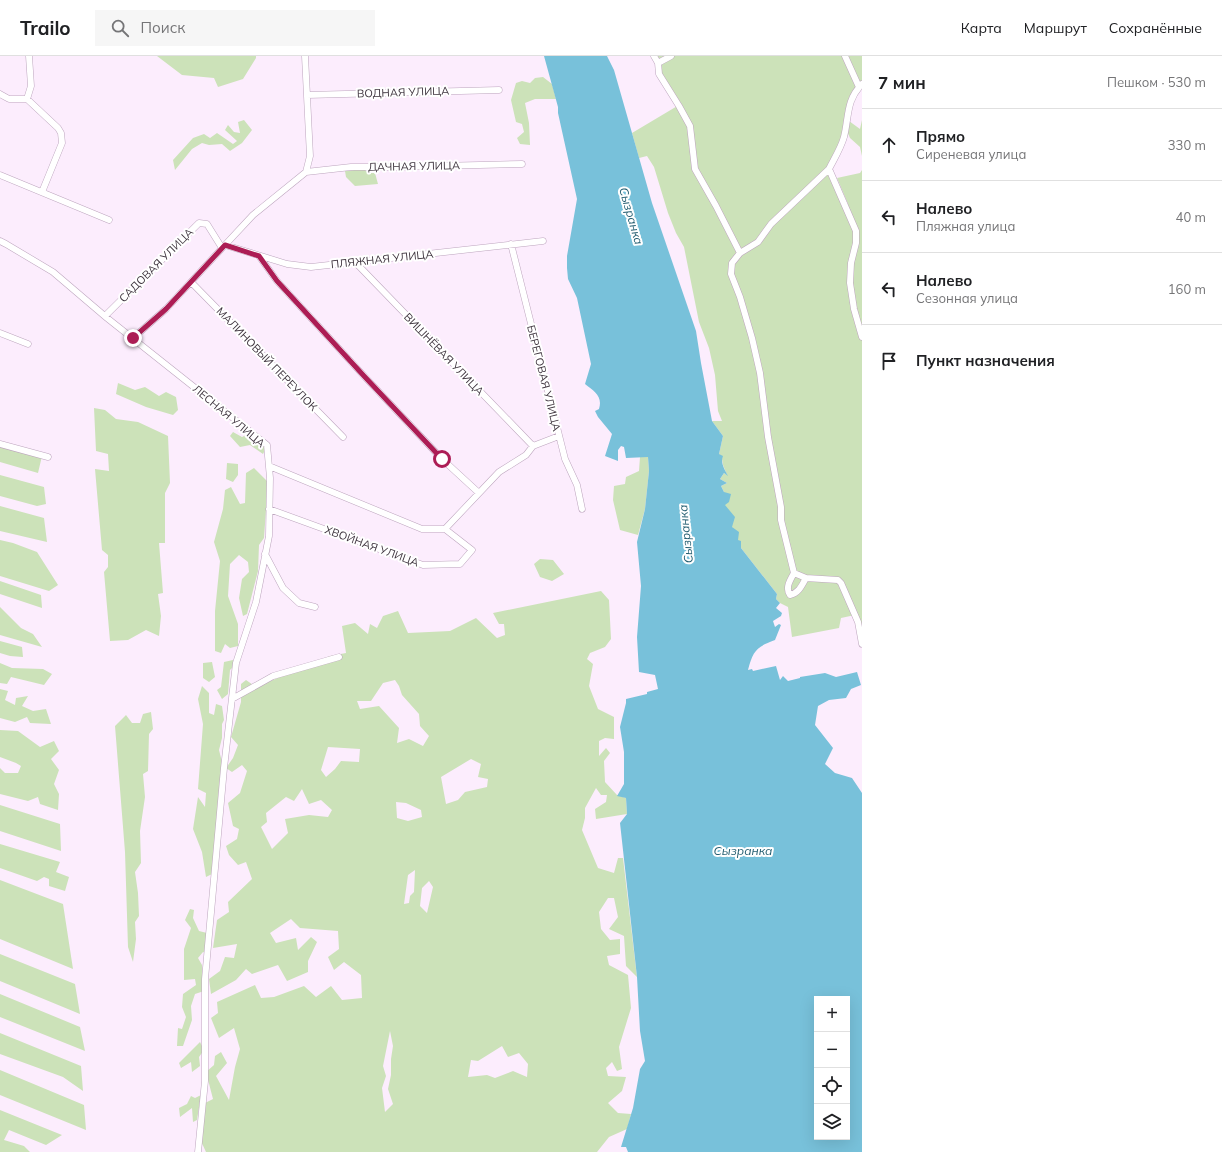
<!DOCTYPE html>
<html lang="ru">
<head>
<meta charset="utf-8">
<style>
  body { margin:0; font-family:Mulish,sans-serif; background:#f6f6f6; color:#202124 }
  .controls { position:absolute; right:12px; bottom:12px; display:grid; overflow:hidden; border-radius:0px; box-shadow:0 4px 16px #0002 }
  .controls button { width:36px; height:36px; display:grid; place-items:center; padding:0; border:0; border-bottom:1px solid #e0e0e0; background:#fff; color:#202124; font:20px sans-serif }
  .stop { position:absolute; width:12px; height:12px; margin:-9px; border:3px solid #ac1d55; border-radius:50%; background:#fff }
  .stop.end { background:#ac1d55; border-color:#fff; box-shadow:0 1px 4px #0008 }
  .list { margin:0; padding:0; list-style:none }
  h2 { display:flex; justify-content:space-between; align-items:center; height:52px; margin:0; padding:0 16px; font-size:17px }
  h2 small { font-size:13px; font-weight:400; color:#757577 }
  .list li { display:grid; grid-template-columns:26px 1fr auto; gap:12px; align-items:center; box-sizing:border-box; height:72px; padding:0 16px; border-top:1px solid #e0e0e0 }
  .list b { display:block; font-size:15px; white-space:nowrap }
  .list p { margin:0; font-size:13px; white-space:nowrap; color:#757577 }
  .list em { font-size:13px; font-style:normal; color:#757577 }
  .icon { flex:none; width:22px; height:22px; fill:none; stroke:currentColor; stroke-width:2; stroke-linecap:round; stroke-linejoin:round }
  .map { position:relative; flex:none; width:862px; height:1096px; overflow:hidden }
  header { display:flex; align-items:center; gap:24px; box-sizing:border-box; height:56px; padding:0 20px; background:#fff; border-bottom:1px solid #e0e0e0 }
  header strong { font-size:19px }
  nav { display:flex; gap:22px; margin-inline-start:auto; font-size:14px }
  .search { width:280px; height:36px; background:#f6f6f6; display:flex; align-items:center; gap:10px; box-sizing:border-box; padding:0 14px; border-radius:0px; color:#757577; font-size:15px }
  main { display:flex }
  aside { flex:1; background:#fff }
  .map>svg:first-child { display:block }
</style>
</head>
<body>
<header>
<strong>Trailo</strong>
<div class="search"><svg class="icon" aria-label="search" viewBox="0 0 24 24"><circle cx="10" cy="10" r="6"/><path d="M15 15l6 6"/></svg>Поиск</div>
<nav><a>Карта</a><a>Маршрут</a><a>Сохранённые</a></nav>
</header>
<main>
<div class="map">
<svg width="862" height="1096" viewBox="0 0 862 1096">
  <rect width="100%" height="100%" fill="#fcedfd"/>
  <!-- green -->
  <path fill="#cce2b9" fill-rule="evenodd" d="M 157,0 L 256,0 L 256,2 L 243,23 L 218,31 L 214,22 L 182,19 Z
    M 654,0 L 862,0 L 862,28 L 856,34 L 849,65 L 860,73 L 862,64 L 862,100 L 860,91 L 850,82 L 846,73 L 829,113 L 845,149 L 848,148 L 837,122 L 860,117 L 862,114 L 862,588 L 855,559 L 841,562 L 839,572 L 792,581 L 788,551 L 780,547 L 776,543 L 777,538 L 741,492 L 732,471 L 724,449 L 724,436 L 721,430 L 727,427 L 720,423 L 724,417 L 727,419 L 723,409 L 722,403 L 719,398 L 723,380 L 712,365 L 722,365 L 718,355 L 715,319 L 709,292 L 699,266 L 684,191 L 676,177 L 668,157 L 654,111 L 647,100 L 639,102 L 632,77 L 679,49 L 659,18 Z
    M 543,21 L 552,28 L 556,43 L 535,43 L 525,47 L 529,67 L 530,89 L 520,88 L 517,82 L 524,76 L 522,68 L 516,66 L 511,44 L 516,27 L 522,25 L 530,27 L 535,22 Z
    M 244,64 L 252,74 L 242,87 L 230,95 L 222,88 L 209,89 L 202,87 L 192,93 L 175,114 L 173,104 L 193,82 L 204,78 L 210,82 L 217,77 L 233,88 L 237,85 L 225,74 L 228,69 L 234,76 L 240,77 L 238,66 Z
    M 364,113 L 368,117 L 375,117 L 378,128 L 355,130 L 346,121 L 345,115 Z
    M 118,327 L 135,334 L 145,331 L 159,340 L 166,336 L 176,341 L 178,354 L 173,359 L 146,351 L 116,338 Z
    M 94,352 L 105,354 L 116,363 L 138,366 L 168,380 L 170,427 L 165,437 L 165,487 L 159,487 L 163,537 L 158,538 L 161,560 L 159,580 L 146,574 L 128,584 L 110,585 L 104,516 L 108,511 L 108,499 L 102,494 L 95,413 L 109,415 L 108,398 L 96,395 Z
    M 233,376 L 242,381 L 248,378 L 266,392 L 263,398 L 250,389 L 240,391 L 230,380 Z
    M 0,386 L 42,400 L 38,417 L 0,406 Z
    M 640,401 L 648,401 L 649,415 L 645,453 L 638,479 L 620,474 L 613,444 L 614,430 L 625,428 L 626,421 L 639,415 Z
    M 227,407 L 238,408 L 238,419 L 233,426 L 226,423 Z
    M 254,412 L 268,426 L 264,482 L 259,489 L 258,515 L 247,558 L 243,560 L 239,542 L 242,523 L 249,516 L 248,506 L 239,499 L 230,508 L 228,540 L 238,568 L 238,590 L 230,592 L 225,588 L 221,597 L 215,595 L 215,555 L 220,505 L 214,486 L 223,453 L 225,434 L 231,431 L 240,448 L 245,447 L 246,417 Z
    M 0,419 L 44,431 L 46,448 L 37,450 L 0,440 Z
    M 0,450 L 44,462 L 47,486 L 0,475 Z
    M 0,484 L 13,487 L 37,496 L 58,529 L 49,535 L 0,520 Z
    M 540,503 L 553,504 L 564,518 L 552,525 L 540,521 L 534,508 Z
    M 0,525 L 41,539 L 42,552 L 0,538 Z
    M 601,535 L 609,544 L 611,583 L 605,591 L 590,597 L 587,603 L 593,608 L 589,630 L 598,653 L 614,661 L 614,683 L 605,682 L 599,685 L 599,700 L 606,692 L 610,697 L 604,705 L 605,726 L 617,739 L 626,742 L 627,758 L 596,763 L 595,753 L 606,746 L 607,739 L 601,739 L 596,732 L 585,752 L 585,762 L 582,774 L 598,812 L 614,817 L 618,802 L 623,802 L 637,921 L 626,910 L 624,880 L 609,873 L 618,861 L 614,842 L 608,842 L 599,856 L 601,873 L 610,884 L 620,883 L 620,898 L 607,900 L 609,909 L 628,919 L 631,952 L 619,991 L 622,1013 L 617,1015 L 612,1006 L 606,1012 L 608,1020 L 626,1021 L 622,1035 L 608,1047 L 618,1057 L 631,1058 L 627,1073 L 609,1081 L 597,1096 L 206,1096 L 200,1083 L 203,1048 L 213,1043 L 206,1016 L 214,1009 L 215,1000 L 221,996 L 227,1007 L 216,1020 L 229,1044 L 235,1011 L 240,993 L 234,972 L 219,982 L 211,962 L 218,957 L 217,946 L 255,929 L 261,942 L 274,941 L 304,930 L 316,941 L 331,930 L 342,944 L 362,942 L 361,919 L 344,906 L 334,914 L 328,901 L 339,893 L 338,875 L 300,872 L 291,863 L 270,877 L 276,887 L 296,882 L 298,894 L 311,881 L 317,886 L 308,905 L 308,916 L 287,925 L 278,909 L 252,918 L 246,913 L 236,924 L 211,938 L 209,923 L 220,915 L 225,901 L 234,902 L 237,888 L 213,892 L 217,864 L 229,856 L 228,846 L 252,823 L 246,806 L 238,809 L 229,799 L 226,790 L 237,783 L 239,773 L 233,770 L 228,747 L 240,737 L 247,715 L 242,709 L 232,716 L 226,712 L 233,702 L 238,689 L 231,681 L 241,646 L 241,628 L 246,624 L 256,631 L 330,600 L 346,597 L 342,570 L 355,567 L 368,578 L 370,568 L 377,572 L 383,560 L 398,555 L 408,577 L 450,575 L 476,562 L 497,582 L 505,579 L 504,568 L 499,568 L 493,557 ZM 395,624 L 399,630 L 402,639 L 419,658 L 420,670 L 429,680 L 423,690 L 409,683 L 397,687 L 399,672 L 379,650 L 360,653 L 357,645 L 371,645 L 383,627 ZM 328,691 L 360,693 L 359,706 L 341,705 L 335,713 L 326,721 L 321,714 ZM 471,703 L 481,708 L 478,721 L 488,723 L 487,731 L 465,736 L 458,744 L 446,748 L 441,721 ZM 302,733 L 309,748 L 321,744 L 332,754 L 328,761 L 309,759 L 285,763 L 288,777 L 272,793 L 261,771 L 267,766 L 266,757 L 286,741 L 294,745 ZM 396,746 L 406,747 L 421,754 L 422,761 L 408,765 L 397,762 ZM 415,814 L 414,836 L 410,840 L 409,847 L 404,848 L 408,819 ZM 429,825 L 433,831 L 427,857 L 420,850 L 422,832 ZM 390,975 L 393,990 L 391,1003 L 391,1019 L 388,1033 L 393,1048 L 385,1056 L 382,1032 L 386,1020 L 383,1010 ZM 502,990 L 508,1001 L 519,997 L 528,1008 L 527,1021 L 513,1015 L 495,1022 L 487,1019 L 468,1021 L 471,1004 L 478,1005 Z
    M 0,551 L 21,572 L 33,578 L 42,591 L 0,579 Z
    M 0,585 L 22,591 L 23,601 L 10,600 L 0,597 Z
    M 233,604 L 234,610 L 230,614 L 228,638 L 222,643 L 217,634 L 221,631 L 224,606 Z
    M 212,606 L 215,621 L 209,626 L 203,622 L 203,607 Z
    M 0,607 L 12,612 L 43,613 L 52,618 L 44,629 L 11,621 L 7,628 L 0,627 Z
    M 202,630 L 209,637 L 209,657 L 214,659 L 216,648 L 222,650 L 224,664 L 222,668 L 222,682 L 219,694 L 222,706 L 212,818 L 206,821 L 202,796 L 193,773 L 198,741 L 205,751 L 206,737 L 198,733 L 203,668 L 198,643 Z
    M 0,633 L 8,635 L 5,644 L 15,649 L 16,642 L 28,640 L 22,650 L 33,655 L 46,653 L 51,668 L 30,667 L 27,661 L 15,666 L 0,662 Z
    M 151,656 L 153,673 L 149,678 L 148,715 L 143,718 L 145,741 L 140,775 L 141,807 L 135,816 L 138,837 L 139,860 L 135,866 L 136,883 L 133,906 L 128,891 L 125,796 L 115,670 L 126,659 L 132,667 L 140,667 L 143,658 Z
    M 0,674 L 18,675 L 40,691 L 54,685 L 59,695 L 51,703 L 59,714 L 54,728 L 59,738 L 58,754 L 40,748 L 38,741 L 28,745 L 0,738 L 0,712 L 5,717 L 18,717 L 21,710 L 16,707 L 0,701 Z
    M 0,749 L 60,768 L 61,795 L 0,775 Z
    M 0,788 L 60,806 L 56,816 L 69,821 L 65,835 L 49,830 L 49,823 L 44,821 L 37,825 L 0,812 Z
    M 0,824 L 63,848 L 73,913 L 0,883 Z
    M 190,853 L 194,854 L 193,862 L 199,875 L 207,877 L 209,898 L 203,896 L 198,902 L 202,909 L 204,935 L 195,938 L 191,950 L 192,964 L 183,990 L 177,990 L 178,972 L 182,973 L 186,961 L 182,951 L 183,938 L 196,929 L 195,923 L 184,924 L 184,893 L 191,872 L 185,864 Z
    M 0,898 L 75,928 L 80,958 L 0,925 Z
    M 0,938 L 80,971 L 85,995 L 0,961 Z
    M 0,977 L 81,1010 L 83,1035 L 63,1021 L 0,998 Z
    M 200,986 L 204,994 L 199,1001 L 200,1010 L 192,1016 L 191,1006 L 181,1012 L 179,1007 Z
    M 0,1014 L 84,1049 L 86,1074 L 0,1039 Z
    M 201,1039 L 197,1064 L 193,1066 L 192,1052 L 180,1061 L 179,1052 L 187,1048 L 191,1040 L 195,1042 Z
    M 0,1054 L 62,1079 L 46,1089 L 9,1074 L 4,1084 L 24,1090 L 30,1096 L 0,1096 Z"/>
  <!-- water -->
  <path fill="#78c1da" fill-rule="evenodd" d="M 544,0 L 607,0 L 614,14 L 652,147 L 696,275 L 701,307 L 712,365 L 723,380 L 719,398 L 723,400 C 720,407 725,414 728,420 L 724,417 L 720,423 L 727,427 L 721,430 L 724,436 L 731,438 L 729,446 L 725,449 L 735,461 L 732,471 L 739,476 L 738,484 L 741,485 L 741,492 L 777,538 L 776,543 L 780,547 L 776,552 L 782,557 L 781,560 L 773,565 L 775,571 L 779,568 L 781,569 L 775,584 C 756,591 753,595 748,614 L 752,613 L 753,615 L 776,610 L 780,624 L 783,620 L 788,625 L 800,622 L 800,621 L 825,617 L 836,621 L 857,616 L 861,629 L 851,633 L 846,642 L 829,644 L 818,650 L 815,669 L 833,692 L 825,708 L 835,717 L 852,722 L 862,737 L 862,1096 L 628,1096 L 626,1091 L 621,1091 L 633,1052 L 640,1013 L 645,1005 L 640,975 L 637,921 L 620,767 L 627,758 L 626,742 L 617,740 L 624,728 L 624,696 L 620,671 L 626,647 L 626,643 L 647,638 L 647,636 L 658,633 L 655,619 L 639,616 L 637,581 L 641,530 L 637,486 L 645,453 L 649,415 L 648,401 L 626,402 L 624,391 L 621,390 L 618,394 L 618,405 L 605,400 L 612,378 L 598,361 L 595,355 L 599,353 C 603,340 594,335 585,328 L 591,308 L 577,242 L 568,223 L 567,212 L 567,200 L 577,143 L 558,57 L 558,51 ZM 817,943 L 847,943 L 847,1081 L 817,1081 Z"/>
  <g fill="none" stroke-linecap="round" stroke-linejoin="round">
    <!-- street casing -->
    <g stroke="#bda5be" stroke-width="7">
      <path id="street" d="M 305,0 L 310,100 L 306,116
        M 654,0 L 658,7 L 659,18 L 679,50 L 690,70 L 695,113 L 716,150 L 740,197
        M 845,0 L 859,31
        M 658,7 L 671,0
        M 862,28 C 846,44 849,61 844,81 C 841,92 834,103 829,113 L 856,175 L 856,187 L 851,207 L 850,227 L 854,253 L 862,281
        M 0,38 L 9,43 L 27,43 L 31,30 L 29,0
        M 307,39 L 499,34
        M 27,43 L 58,72 L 61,77 L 62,87 L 42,136
        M 829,113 L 771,168 L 758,186 L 740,197 L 732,207 L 731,218 L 740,241 L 752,282 L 760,317 L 768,381 L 781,451 L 781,464 L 794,517 L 806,522 L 838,524 L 841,527 L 858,566 L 862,588
        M 306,116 L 351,111 L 397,111 L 522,108
        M 0,119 L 109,164
        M 0,185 L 6,188 L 53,216 L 107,262 L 267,389 L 270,422 L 269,480 L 256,546 L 236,607 L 224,712 L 205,923 L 205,1025 L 198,1096
        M 511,188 L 565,403 L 577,429 L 582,453
        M 225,189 L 287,208 L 311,211 L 543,185
        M 259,200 L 277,225 L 364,320 L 442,403 L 479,437
        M 355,206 L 533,390
        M 191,226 L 343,381
        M 105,260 L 199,167 L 207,168 L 222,192
        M 0,277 L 28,288
        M 133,282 L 166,253 L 225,189 L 253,159 L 306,116
        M 0,388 L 48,401
        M 269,410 L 422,473 L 445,473 L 472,494 L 460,508 L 423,509 L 269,453
        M 445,473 L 499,416 L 526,399 L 533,390 L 559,380
        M 265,498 L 283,532 L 299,547 L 315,551
        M 794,517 C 790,524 785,532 790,539 C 799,537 802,529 806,522
        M 232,643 L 273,620 L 339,601"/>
    </g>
    <!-- street -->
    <use href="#street" stroke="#fff" stroke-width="6"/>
  </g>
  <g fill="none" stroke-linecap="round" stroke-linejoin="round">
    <!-- route -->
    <path stroke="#ac1d55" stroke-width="5" d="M 133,282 L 166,253 L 225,189 L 259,200 L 277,225 L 364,320 L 442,403"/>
  </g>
  <g text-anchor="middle" stroke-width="4" stroke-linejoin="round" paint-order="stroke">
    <!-- street labels -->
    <g font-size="11" fill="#3e343e" stroke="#fff">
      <text transform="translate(403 36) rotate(-2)" y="4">ВОДНАЯ УЛИЦА</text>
      <text transform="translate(414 110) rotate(-1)" y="4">ДАЧНАЯ УЛИЦА</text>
      <text transform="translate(382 203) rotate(-6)" y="4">ПЛЯЖНАЯ УЛИЦА</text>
      <text transform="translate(156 209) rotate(-45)" y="4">САДОВАЯ УЛИЦА</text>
      <text transform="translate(444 298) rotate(46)" y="4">ВИШНЁВАЯ УЛИЦА</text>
      <text transform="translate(267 303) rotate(46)" y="4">МАЛИНОВЫЙ ПЕРЕУЛОК</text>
      <text transform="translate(544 322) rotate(76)" y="4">БЕРЕГОВАЯ УЛИЦА</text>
      <text transform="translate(229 360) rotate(40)" y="4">ЛЕСНАЯ УЛИЦА</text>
      <text transform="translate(372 490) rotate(20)" y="4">ХВОЙНАЯ УЛИЦА</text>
    </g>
    <!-- water labels -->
    <g font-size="12" font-style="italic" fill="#245e71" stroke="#fff">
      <text transform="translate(631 160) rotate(74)" y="4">Сызранка</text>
      <text transform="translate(686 478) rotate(-96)" y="4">Сызранка</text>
      <text x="743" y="799">Сызранка</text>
    </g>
  </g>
</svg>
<div class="controls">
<button>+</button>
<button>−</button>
<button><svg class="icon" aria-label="locate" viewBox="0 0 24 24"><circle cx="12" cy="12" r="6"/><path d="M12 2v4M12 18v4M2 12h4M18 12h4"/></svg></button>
<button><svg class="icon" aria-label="layers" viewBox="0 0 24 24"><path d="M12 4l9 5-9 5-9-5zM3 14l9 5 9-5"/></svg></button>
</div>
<div class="stop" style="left:442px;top:403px"></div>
<div class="stop end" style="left:133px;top:282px"></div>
</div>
<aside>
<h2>7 мин<small>Пешком · 530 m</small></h2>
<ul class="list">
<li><svg class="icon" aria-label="ahead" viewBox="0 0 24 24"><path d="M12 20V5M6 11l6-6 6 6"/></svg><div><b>Прямо</b><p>Сиреневая улица</p></div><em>330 m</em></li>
<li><svg class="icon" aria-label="left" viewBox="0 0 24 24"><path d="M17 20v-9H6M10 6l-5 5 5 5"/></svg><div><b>Налево</b><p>Пляжная улица</p></div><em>40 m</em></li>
<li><svg class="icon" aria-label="left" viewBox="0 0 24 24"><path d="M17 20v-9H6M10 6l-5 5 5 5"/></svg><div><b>Налево</b><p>Сезонная улица</p></div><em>160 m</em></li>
<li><svg class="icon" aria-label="arrive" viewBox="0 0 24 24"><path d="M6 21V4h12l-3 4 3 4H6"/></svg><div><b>Пункт назначения</b></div></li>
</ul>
</aside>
</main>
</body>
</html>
